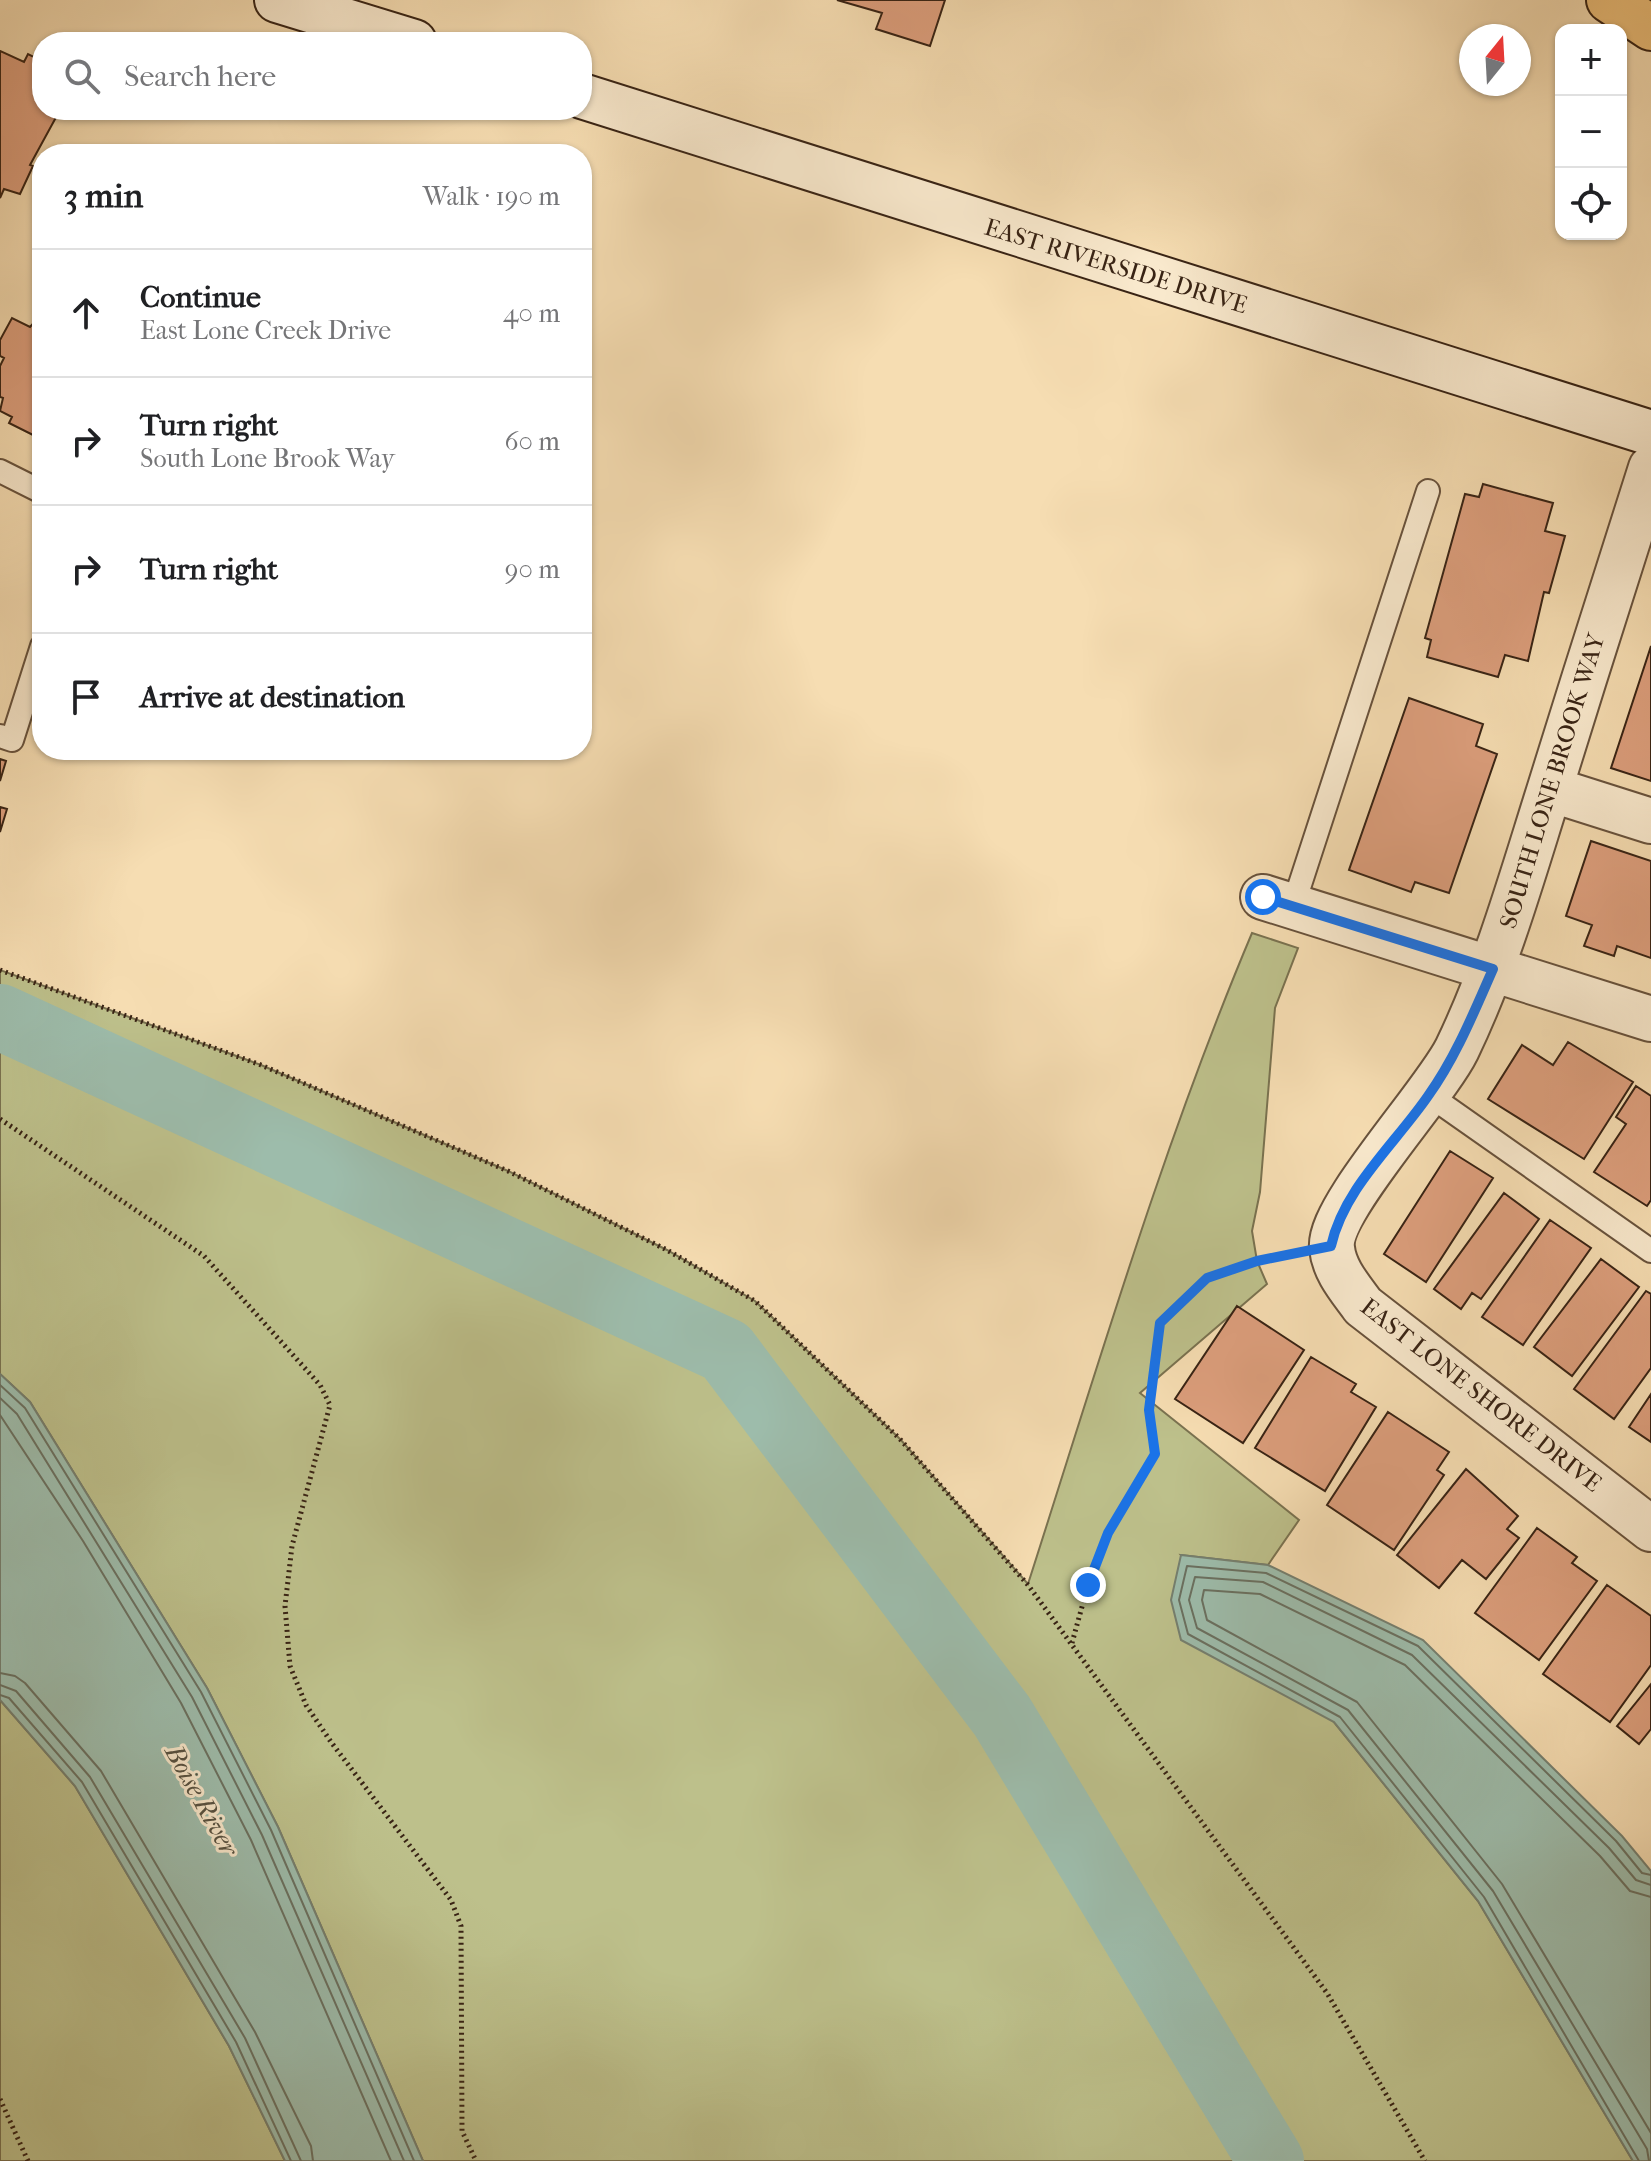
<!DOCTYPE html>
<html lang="en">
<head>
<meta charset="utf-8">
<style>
  body { margin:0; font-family:"IM FELL French Canon",serif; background:#f2f2f2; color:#202124 }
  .controls { position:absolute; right:24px; top:24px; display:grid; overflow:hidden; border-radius:16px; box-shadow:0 2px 6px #0004 }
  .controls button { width:72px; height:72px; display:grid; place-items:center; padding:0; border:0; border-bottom:2px solid #e0e0e0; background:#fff; color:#202124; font:40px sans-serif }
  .compass { position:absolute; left:1459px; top:24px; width:72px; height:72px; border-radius:50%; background:#fff; box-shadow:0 2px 6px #0004; rotate:18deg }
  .stop { position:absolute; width:24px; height:24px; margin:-18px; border:6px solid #1a73e8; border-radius:50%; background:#fff }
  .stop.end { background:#1a73e8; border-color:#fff; box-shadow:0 2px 8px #0008 }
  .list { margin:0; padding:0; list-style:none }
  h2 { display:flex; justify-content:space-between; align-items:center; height:104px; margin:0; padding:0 32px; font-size:34px }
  h2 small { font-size:26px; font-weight:400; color:#757577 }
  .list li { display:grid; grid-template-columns:52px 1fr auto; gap:24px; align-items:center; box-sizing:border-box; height:128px; padding:0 32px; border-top:2px solid #e0e0e0 }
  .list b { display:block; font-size:30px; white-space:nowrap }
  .list p { margin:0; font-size:26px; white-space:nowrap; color:#757577 }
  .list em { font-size:26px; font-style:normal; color:#757577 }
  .icon { flex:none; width:44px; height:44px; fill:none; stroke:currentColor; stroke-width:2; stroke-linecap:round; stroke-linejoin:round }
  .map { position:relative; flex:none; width:1651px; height:2161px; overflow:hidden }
  .search { position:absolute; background:#fff; box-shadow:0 2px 6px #0004; left:32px; top:32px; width:560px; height:88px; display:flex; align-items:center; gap:20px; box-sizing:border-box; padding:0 28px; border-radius:32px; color:#757577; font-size:30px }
  .panel { position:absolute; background:#fff; box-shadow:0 2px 6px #0004; left:32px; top:144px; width:560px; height:616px; border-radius:32px }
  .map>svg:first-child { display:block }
</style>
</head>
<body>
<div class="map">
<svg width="1651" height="2161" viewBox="0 0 1651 2161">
  <rect width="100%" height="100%" fill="#f6ddb2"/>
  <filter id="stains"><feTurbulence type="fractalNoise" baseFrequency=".0025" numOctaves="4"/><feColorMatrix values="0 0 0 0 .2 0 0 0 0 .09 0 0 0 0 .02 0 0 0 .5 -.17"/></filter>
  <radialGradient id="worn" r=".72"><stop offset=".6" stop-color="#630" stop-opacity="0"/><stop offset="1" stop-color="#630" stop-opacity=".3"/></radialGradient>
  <!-- green -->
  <path fill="#bdc08b" stroke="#7a7250" stroke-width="2" d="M 1252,933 L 1298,948 L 1275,1008 L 1260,1192 L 1252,1231 L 1257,1261 L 1267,1284 L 1140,1393 L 1299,1520 L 1268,1565 L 1181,1555 L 1334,1722 L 1478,1901 L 1633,2161 L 423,2161 L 278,1827 L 207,1688 L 30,1402 L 0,1374 L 0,970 L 261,1065 L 508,1171 L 667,1250 L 755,1301 L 900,1439 L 1028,1584 C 1098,1366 1163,1144 1252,933 Z
    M 0,1700 L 75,1786 L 229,2046 L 285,2161 L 0,2161 Z"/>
  <!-- water -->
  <path fill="#9dbcab" stroke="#757f6f" stroke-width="2" d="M 0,1374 L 30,1402 L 207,1688 L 278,1827 L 423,2161 L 285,2161 L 229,2046 L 75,1786 L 0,1700 Z
    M 1181,1555 L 1268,1565 L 1423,1640 L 1622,1836 L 1651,1871 L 1651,2161 L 1633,2161 L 1478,1901 L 1334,1722 L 1181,1640 L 1171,1600 Z"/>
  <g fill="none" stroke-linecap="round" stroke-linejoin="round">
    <!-- shore -->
    <path stroke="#6a7060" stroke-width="2" d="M 0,1385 L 25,1408 L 201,1692 L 271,1830 L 414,2161
      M 0,1398 L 17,1414 L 192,1697 L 262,1835 L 404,2161
      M 0,1415 L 83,1541 L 181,1703 L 251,1840 L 391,2161
      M 0,1673 L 15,1676 L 25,1683 L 101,1771 L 255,2032 L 311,2146 L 313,2161
      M 0,1685 L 16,1691 L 90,1777 L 245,2038 L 301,2161
      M 0,1695 L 9,1698 L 82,1782 L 236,2042 L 291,2161
      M 1651,1897 L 1630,1891 L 1600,1856 L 1405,1665 L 1260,1594 L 1204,1590 L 1202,1600 L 1207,1620 L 1357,1702 L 1502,1884 L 1651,2133
      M 1639,2161 L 1484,1897 L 1340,1717 L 1188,1634 L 1179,1600 L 1187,1566 L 1266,1573 L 1418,1646 L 1616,1841 L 1642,1873 L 1651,1875
      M 1649,2161 L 1647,2149 L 1493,1891 L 1348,1710 L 1197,1628 L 1189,1600 L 1195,1577 L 1263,1582 L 1412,1655 L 1609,1848 L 1636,1880 L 1651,1885"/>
    <!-- river -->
    <path stroke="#9dbcab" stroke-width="66" d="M 0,1017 L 726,1351 L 1002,1716 L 1271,2161"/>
  </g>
  <!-- building -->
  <path fill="#dc9e7c" stroke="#382314" stroke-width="2" d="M 837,0 L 945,0 L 930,46 L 876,29 L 882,13 Z
    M 0,51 L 24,62 L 28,54 L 42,61 L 42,110 L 60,110 L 30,165 L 33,166 L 20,194 L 4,189 L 0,198 Z
    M 40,316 L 42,318 L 42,435 L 34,431 L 33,435 L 9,423 L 12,417 L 0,411 L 3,398 L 0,397 L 0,366 L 4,358 L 0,356 L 0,340 L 12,318 L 30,327 Z
    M 1483,484 L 1553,503 L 1545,531 L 1565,536 L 1549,593 L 1544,592 L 1528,661 L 1505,655 L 1498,677 L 1427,657 L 1431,640 L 1425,638 L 1465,494 L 1479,497 Z
    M 1651,646 L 1651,781 L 1611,768 Z
    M 1409,698 L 1483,724 L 1476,746 L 1497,754 L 1449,893 L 1415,882 L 1411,892 L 1349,870 Z
    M 0,759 L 6,761 L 0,781 Z
    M 0,807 L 7,809 L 0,832 Z
    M 1591,841 L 1651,861 L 1651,958 L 1617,946 L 1614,956 L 1584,946 L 1592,925 L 1566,916 Z
    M 1568,1042 L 1633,1082 L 1584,1159 L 1488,1099 L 1522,1045 L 1553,1065 Z
    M 1636,1086 L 1651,1096 L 1651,1200 L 1647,1206 L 1594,1172 L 1626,1124 L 1616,1117 Z
    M 1450,1151 L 1493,1178 L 1426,1282 L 1384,1254 Z
    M 1504,1193 L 1539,1219 L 1481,1299 L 1472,1293 L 1461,1309 L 1434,1289 Z
    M 1550,1220 L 1591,1248 L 1523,1345 L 1482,1317 Z
    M 1601,1259 L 1639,1287 L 1572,1376 L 1534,1347 Z
    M 1646,1291 L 1651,1294 L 1651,1368 L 1614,1419 L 1574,1389 Z
    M 1237,1306 L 1304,1350 L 1243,1443 L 1175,1399 Z
    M 1311,1357 L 1356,1384 L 1351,1392 L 1376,1407 L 1325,1491 L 1255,1448 Z
    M 1651,1394 L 1651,1442 L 1629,1427 Z
    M 1388,1412 L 1449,1452 L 1437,1470 L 1444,1475 L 1394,1550 L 1327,1505 Z
    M 1466,1469 L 1518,1516 L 1507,1529 L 1519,1538 L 1486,1579 L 1462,1560 L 1439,1588 L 1397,1555 Z
    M 1537,1528 L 1577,1557 L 1572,1563 L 1597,1581 L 1539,1660 L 1475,1613 Z
    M 1607,1585 L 1651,1616 L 1651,1665 L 1610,1722 L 1543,1674 Z
    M 1651,1684 L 1651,1729 L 1639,1744 L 1617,1726 Z"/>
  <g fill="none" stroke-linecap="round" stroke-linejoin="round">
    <!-- lane casing -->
    <g stroke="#68523c" stroke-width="26">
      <path id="lane" d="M 0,471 L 42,492
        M 0,736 L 12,740 L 42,646
        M 1293,906 L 1428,491
        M 1429,1095 L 1651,1251"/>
    </g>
    <!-- street casing -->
    <g stroke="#68523c" stroke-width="48">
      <path id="street" d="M 1651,468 C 1615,579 1580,692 1545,804 C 1519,887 1495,970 1457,1049 C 1435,1094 1327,1209 1332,1248 C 1334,1270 1350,1288 1363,1306 L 1651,1529
        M 1550,789 L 1651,821
        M 1263,897 L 1651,1019"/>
    </g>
    <!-- secondary casing -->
    <g stroke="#382314" stroke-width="48">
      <path id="secondary" d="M 277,0 L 414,42
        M 582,96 L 1651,433"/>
    </g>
    <!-- highway casing -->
    <g stroke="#382314" stroke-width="48">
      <path id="highway" d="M 1609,0 L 1651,28"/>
    </g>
    <!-- path -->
    <path stroke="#382314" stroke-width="5" stroke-dasharray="2 4" stroke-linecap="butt" d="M 0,970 L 261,1065 L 508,1171 L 667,1250 L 755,1301 L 900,1439 L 1028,1585 L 1327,1993 L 1425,2161
      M 0,1119 L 204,1256 L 320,1385 L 330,1405 L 292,1546 L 285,1606 L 290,1666 L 306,1705 L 331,1742 L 451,1900 L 461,1926 L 462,2131 L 476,2161
      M 1072,1643 L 1088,1585 L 1108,1533 L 1155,1454 L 1149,1410 L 1160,1323 L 1207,1278 L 1257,1261 L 1295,1254
      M 0,2099 L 28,2161"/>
    <!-- lane -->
    <use href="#lane" stroke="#f9e9cd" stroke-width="22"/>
    <!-- street -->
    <use href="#street" stroke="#f9e9cd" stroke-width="44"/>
    <!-- secondary -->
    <use href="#secondary" stroke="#f9e9cd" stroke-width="44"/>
    <!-- highway -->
    <use href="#highway" stroke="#ebbe79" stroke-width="44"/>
  </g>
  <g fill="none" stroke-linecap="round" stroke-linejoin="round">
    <!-- route -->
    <path stroke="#1a73e8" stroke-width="10" d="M 1088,1585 L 1108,1533 L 1155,1454 L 1149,1410 L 1160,1323 L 1207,1278 L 1257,1261 L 1331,1246 C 1344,1188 1395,1144 1428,1096 C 1456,1057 1474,1012 1493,969 L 1263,897"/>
  </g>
  <g text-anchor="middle" stroke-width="6" stroke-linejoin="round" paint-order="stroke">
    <!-- street labels -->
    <g font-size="24" fill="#382314" stroke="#f9e9cd">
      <text transform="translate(1116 266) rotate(17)" y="8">EAST RIVERSIDE DRIVE</text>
      <text transform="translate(1552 781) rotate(-73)" y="8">SOUTH LONE BROOK WAY</text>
      <text transform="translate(1481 1395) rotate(38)" y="8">EAST LONE SHORE DRIVE</text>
    </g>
    <!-- water labels -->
    <g font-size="26" font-style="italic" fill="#565141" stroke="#f9e9cd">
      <text transform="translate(202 1800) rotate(61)" y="9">Boise River</text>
    </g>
  </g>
  <rect width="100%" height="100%" filter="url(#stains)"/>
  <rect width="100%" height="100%" fill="url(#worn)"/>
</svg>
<div class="controls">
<button>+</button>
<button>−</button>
<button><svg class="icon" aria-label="locate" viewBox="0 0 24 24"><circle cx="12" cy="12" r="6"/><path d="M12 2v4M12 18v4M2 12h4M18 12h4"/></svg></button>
</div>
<svg class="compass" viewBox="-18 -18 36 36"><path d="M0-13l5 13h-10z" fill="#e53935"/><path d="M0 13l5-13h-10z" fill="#757577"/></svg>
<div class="stop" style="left:1263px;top:897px"></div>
<div class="stop end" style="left:1088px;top:1585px"></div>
<div class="search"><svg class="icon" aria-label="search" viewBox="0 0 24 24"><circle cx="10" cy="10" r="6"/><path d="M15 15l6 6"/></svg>Search here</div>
<section class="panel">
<h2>3 min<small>Walk · 190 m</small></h2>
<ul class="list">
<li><svg class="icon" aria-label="ahead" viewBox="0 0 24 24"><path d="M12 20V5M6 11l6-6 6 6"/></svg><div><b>Continue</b><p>East Lone Creek Drive</p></div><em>40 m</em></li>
<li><svg class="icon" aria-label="right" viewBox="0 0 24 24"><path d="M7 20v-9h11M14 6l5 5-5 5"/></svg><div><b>Turn right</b><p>South Lone Brook Way</p></div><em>60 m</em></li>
<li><svg class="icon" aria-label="right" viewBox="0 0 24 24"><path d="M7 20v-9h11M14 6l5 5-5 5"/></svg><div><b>Turn right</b></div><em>90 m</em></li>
<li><svg class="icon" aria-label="arrive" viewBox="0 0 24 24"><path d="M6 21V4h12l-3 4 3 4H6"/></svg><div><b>Arrive at destination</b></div></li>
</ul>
</section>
</div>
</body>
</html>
